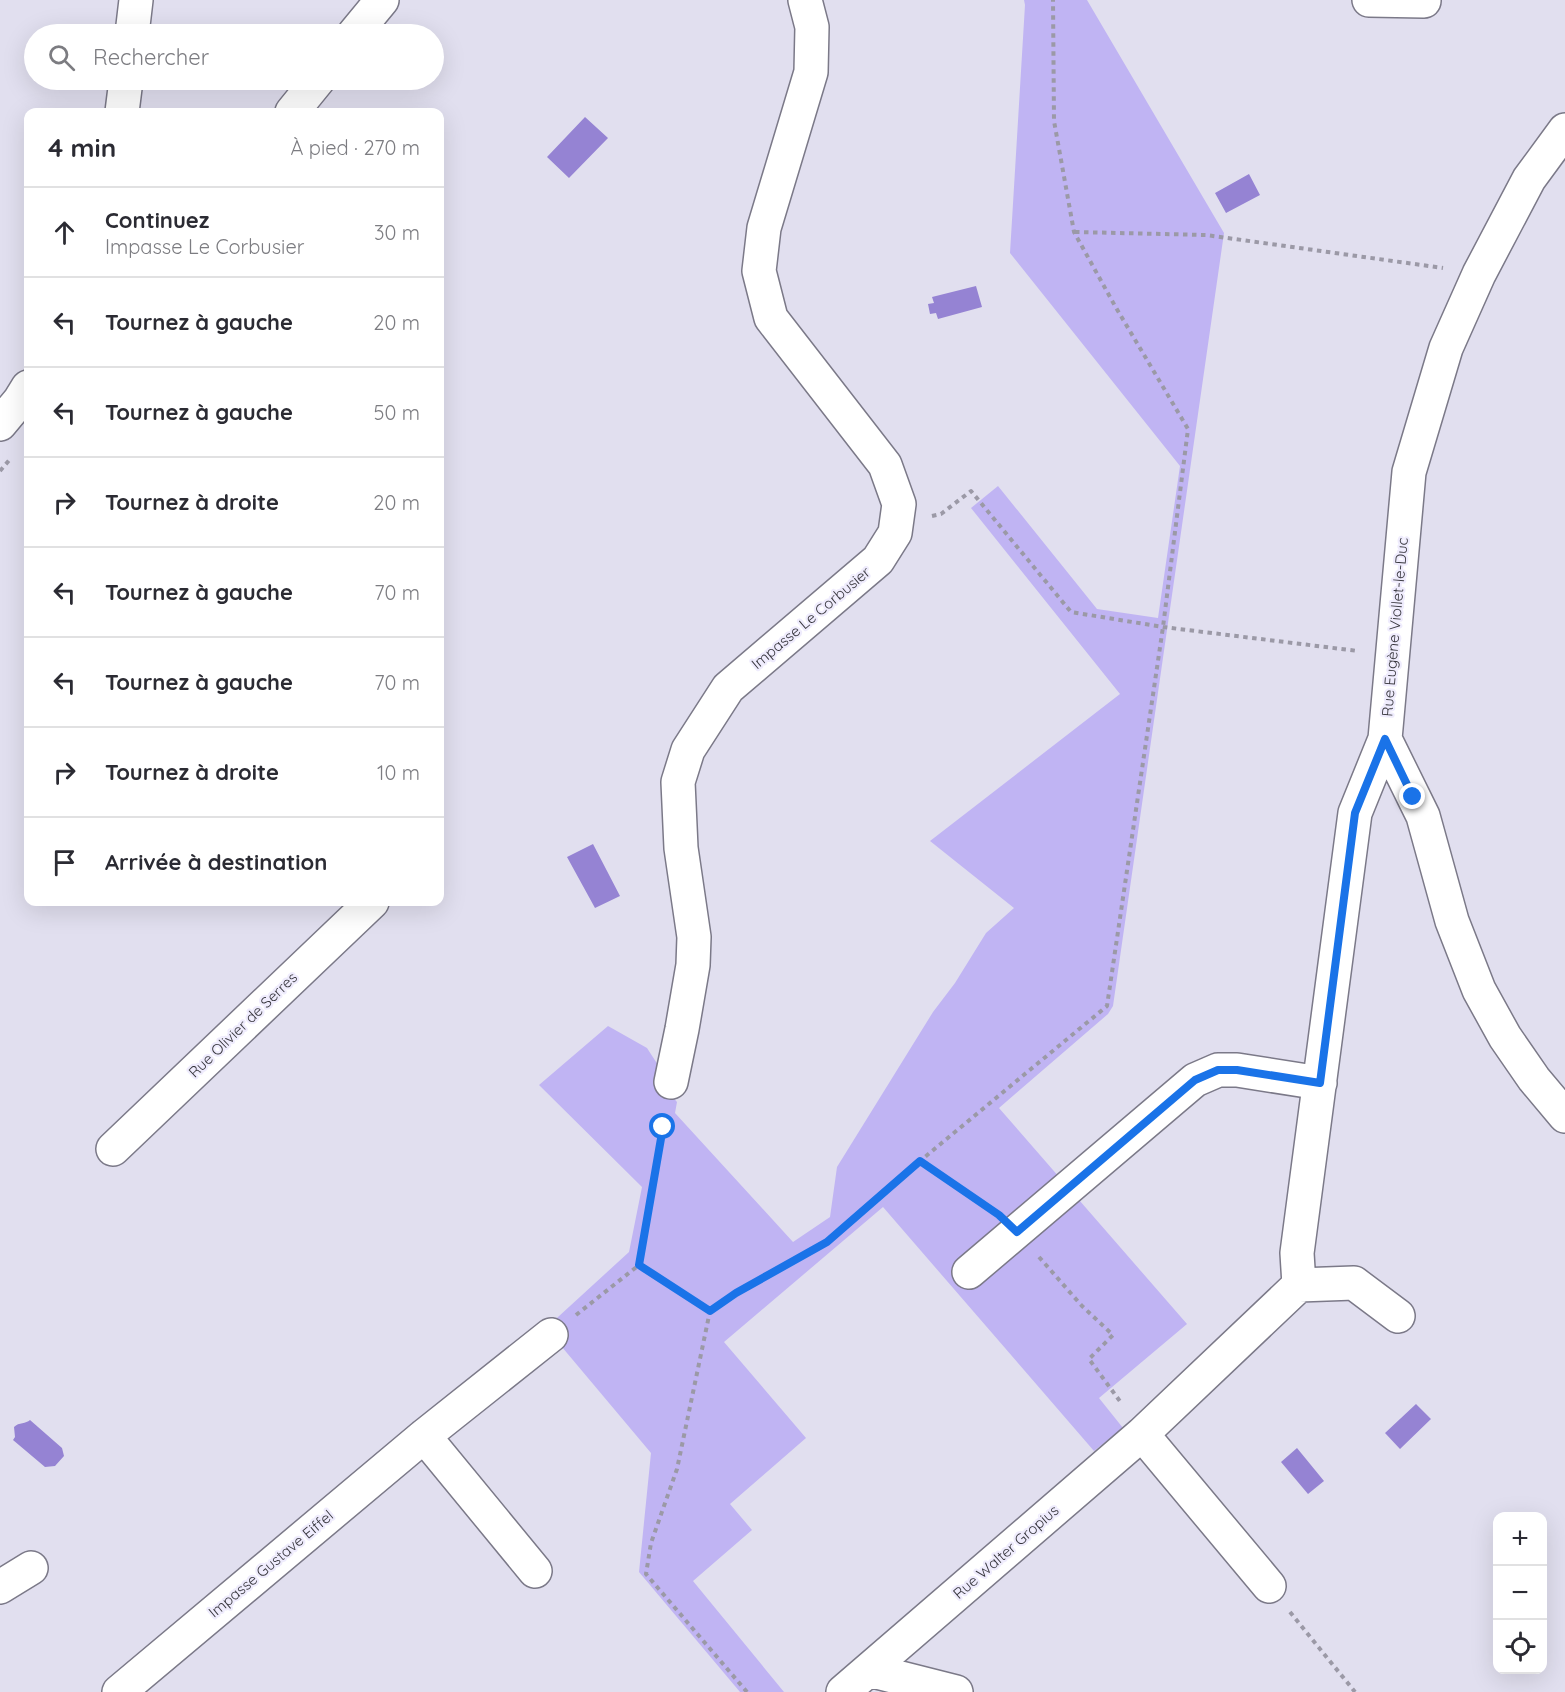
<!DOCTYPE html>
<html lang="fr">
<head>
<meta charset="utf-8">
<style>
  body { margin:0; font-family:Quicksand,sans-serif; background:#f7f7f7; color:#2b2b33 }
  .controls { position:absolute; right:18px; bottom:18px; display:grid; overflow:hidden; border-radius:12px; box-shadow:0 6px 24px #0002 }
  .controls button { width:54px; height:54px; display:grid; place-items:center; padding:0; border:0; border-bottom:2px solid #e1e1e2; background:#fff; color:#2b2b33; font:30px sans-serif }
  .stop { position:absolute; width:18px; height:18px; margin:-14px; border:4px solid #1a73e8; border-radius:50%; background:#fff }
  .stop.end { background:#1a73e8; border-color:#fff; box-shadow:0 2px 6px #0008 }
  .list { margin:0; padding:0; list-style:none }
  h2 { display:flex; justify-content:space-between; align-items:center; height:78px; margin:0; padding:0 24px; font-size:26px }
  h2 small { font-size:20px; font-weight:400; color:#7c7c81 }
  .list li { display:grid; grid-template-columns:39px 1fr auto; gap:18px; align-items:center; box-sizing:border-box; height:90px; padding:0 24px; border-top:2px solid #e1e1e2 }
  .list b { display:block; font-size:22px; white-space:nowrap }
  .list p { margin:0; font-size:20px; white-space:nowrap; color:#7c7c81 }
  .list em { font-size:20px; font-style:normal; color:#7c7c81 }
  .icon { flex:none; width:33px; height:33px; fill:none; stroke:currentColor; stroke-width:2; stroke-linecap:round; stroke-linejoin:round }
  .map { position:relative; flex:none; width:1565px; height:1692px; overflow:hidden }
  .search { position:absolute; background:#fff; box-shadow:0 6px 24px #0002; left:24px; top:24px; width:420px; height:66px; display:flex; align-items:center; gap:15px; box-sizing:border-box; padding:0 21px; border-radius:33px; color:#7c7c81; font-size:22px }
  .panel { position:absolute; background:#fff; box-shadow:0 6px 24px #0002; left:24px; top:108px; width:420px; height:798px; border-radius:12px }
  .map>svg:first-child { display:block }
</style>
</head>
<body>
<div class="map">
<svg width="1565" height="1692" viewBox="0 0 1565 1692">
  <rect width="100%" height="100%" fill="#e1dfef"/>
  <!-- green -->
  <path fill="#c0b4f3" d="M 1024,0 L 1087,0 L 1224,233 L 1113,1006 L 1108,1014 L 999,1108 L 1187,1324 L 1099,1398 L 1123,1428 L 1094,1451 L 883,1207 L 724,1342 L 806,1438 L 730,1504 L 752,1530 L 693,1581 L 784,1692 L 740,1692 L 639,1572 L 651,1453 L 546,1328 L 629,1252 L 642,1187 L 539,1085 L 608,1026 L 647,1048 L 658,1065 L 661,1084 L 677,1102 L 675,1113 L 793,1242 L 830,1217 L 837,1167 L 933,1012 L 955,983 L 986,933 L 1014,908 L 930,841 L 1120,694 L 971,508 L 998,486 L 1097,609 L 1158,618 L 1180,466 L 1010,253 L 1025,5 Z"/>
  <!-- water -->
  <path fill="#9583d3" d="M 585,117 L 608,138 L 569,178 L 547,157 Z
    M 1249,174 L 1260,195 L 1226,213 L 1215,193 Z
    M 976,286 L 982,307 L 938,319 L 936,313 L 930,314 L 928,304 L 934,303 L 932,297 Z
    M 593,844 L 620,896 L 595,908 L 567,857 Z
    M 1416,1404 L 1431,1419 L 1400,1449 L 1385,1433 Z
    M 30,1420 L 62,1448 L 64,1456 L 55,1466 L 45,1467 L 13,1440 L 15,1437 L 14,1427 C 19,1422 26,1424 30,1420 Z
    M 1297,1448 L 1324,1481 L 1308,1494 L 1281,1462 Z"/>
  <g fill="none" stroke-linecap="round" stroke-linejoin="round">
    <!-- minor casing -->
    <g stroke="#7b7988" stroke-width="36">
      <path id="minor" d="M 1369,0 L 1424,1
        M 132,34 L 136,0
        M 354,34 L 382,0
        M 122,112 L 126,80
        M 292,112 L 318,80
        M 1565,130 L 1529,179 L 1479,274 L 1446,348 L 1409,472 L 1385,739 L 1423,816 L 1452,921 L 1479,990 L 1505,1037 L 1534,1079 L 1565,1116
        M 0,424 L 20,400 L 28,387
        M 671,1082 L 682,1029 L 693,965 L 694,937 L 681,848 L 678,782 L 688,750 L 728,688 L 878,560 L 895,533 L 899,504 L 885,465 L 771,318 L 759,271 L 764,228 L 811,72 L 812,27 L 805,0
        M 113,1149 L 372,902
        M 969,1272 L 1195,1080 L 1218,1070 L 1237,1070 L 1320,1083
        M 1299,1285 L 1354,1283 L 1398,1316
        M 1142,1434 L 1269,1586
        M 424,1436 L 535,1571
        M 0,1587 L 31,1568
        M 869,1670 L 956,1692
        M 119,1692 L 424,1436 L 551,1335
        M 843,1692 L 1142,1434 L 1299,1285 L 1297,1253 L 1355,813 L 1385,739"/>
    </g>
    <!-- path -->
    <path stroke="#9b99a6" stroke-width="4" stroke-dasharray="4.5 4.5" stroke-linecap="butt" d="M 1075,232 L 1206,235 L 1443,268
      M 0,471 L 11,458
      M 932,516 L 941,514 L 971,491 L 1071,612 L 1163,627 L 1358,651
      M 920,1161 L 992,1209
      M 1039,1257 L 1082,1306 L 1113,1335 L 1089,1359 L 1122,1404
      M 639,1265 L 665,1115
      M 639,1265 L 710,1311
      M 576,1315 L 639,1265
      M 1290,1612 L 1355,1692
      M 747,1692 L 646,1574 L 651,1543 L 677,1469 L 710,1311 L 736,1293 L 827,1242 L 920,1161 L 1107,1006 L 1163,627 L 1188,429 L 1115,306 L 1074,232 L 1054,121 L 1053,0"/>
    <!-- minor -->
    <use href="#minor" stroke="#fff" stroke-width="33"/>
  </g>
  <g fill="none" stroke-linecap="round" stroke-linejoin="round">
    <!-- route -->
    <path stroke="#1a73e8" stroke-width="8" d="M 663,1127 L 639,1265 L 710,1311 L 736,1293 L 827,1242 L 920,1161 L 999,1215 L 1017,1232 L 1195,1080 L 1218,1070 L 1237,1070 L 1320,1083 L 1355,813 L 1385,739 L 1413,797"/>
  </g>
  <g text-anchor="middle" stroke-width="4.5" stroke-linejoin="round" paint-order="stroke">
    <!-- street labels -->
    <g font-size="15" fill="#37363d" stroke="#efecfd">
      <text transform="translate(811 618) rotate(-40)" y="5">Impasse Le Corbusier</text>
      <text transform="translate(1395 627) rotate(-85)" y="5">Rue Eugène Viollet-le-Duc</text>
      <text transform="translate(243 1025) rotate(-44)" y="5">Rue Olivier de Serres</text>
      <text transform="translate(1006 1552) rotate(-41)" y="5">Rue Walter Gropius</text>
      <text transform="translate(271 1564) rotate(-40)" y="5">Impasse Gustave Eiffel</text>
    </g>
  </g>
</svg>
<div class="controls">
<button>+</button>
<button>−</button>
<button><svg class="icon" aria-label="locate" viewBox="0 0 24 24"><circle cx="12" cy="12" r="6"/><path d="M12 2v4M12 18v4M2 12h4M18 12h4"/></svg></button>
</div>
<div class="stop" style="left:663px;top:1127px"></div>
<div class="stop end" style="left:1413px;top:797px"></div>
<div class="search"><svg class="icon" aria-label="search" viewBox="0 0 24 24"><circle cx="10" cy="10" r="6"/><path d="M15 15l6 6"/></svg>Rechercher</div>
<section class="panel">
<h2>4 min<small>À pied · 270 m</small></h2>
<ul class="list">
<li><svg class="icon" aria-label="ahead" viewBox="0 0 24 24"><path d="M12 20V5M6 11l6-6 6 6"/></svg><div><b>Continuez</b><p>Impasse Le Corbusier</p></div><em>30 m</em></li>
<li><svg class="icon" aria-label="left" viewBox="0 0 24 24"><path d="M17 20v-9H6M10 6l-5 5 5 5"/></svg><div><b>Tournez à gauche</b></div><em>20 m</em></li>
<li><svg class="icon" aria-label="left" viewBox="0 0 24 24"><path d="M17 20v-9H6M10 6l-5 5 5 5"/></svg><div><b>Tournez à gauche</b></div><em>50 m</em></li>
<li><svg class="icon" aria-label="right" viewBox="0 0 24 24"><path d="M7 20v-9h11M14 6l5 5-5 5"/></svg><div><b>Tournez à droite</b></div><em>20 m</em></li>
<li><svg class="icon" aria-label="left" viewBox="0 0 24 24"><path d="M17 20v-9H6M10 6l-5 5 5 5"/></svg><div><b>Tournez à gauche</b></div><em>70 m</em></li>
<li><svg class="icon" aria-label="left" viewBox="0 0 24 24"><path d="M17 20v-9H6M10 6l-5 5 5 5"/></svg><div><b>Tournez à gauche</b></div><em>70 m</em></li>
<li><svg class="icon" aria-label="right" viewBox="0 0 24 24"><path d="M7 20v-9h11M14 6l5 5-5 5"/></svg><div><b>Tournez à droite</b></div><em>10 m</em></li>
<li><svg class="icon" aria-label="arrive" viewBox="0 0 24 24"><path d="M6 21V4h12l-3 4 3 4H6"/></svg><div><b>Arrivée à destination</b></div></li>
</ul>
</section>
</div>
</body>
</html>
